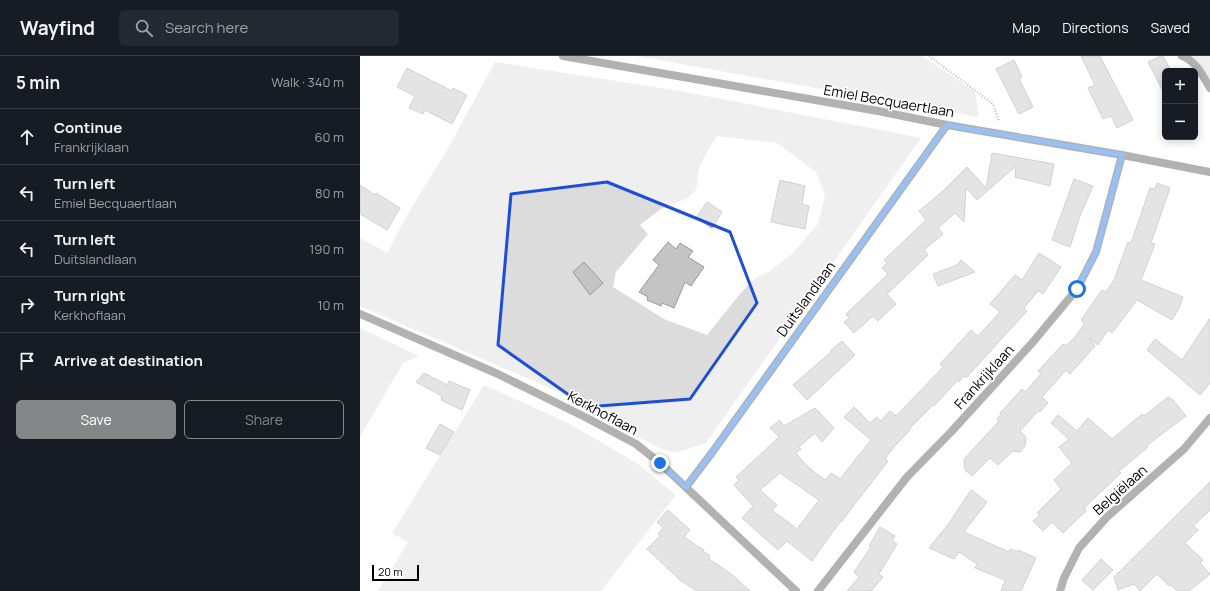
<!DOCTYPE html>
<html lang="en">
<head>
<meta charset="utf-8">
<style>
  body { margin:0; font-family:Manrope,sans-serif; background:#242831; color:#f1f3f6 }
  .controls { position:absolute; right:12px; top:12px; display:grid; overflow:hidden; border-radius:6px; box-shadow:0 2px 10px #0003 }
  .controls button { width:36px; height:36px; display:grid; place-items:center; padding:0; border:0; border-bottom:1px solid #363941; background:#171b24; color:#f1f3f6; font:20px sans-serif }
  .scale { position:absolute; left:12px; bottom:10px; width:47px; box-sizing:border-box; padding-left:4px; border:2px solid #000; border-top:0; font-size:11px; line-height:14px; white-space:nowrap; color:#000; -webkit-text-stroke:3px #fff; paint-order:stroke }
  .stop { position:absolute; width:12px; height:12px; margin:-9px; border:3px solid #1a73e8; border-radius:50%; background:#fff }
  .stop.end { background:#1a73e8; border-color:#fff; box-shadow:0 1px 4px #0008 }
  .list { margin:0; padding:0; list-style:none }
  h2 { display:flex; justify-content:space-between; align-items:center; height:52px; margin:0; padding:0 16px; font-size:17px }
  h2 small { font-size:13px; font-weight:400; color:#9ea1a6 }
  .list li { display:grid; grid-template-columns:26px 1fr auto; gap:12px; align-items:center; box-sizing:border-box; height:56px; padding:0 16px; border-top:1px solid #363941 }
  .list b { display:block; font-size:15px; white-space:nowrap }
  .list p { margin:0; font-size:13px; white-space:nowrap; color:#9ea1a6 }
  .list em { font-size:13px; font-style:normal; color:#9ea1a6 }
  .actions { display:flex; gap:8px; padding:12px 16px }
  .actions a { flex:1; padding:9px 0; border:1px solid #858687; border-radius:6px; text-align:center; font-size:14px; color:#858687 }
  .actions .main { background:#858687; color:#fff }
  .icon { flex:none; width:22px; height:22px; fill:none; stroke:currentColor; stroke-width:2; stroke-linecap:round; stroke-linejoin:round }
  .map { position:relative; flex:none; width:850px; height:535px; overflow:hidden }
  header { display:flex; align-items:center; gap:24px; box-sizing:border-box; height:56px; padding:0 20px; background:#171b24; border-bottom:1px solid #363941 }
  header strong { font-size:19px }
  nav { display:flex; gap:22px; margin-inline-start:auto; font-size:14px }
  .search { width:280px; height:36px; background:#242831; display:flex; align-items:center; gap:10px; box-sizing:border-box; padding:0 14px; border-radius:6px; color:#9ea1a6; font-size:15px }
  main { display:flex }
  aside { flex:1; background:#171b24 }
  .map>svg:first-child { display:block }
</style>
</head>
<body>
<header>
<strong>Wayfind</strong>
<div class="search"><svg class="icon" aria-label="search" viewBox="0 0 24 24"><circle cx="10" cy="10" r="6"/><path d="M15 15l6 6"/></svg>Search here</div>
<nav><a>Map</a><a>Directions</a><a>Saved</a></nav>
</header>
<main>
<aside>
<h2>5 min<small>Walk · 340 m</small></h2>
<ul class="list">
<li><svg class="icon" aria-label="ahead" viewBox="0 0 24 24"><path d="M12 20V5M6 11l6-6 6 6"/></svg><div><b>Continue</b><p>Frankrijklaan</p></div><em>60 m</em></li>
<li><svg class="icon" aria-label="left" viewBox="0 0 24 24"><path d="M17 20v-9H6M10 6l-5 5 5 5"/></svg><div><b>Turn left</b><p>Emiel Becquaertlaan</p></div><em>80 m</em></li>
<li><svg class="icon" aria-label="left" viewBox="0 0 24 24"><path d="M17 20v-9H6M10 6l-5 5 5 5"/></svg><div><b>Turn left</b><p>Duitslandlaan</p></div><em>190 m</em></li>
<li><svg class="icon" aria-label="right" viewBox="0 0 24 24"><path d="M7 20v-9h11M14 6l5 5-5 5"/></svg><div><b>Turn right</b><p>Kerkhoflaan</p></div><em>10 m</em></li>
<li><svg class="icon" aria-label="arrive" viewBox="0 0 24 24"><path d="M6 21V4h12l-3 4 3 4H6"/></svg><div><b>Arrive at destination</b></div></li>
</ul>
<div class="actions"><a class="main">Save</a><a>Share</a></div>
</aside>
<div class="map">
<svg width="850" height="535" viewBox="0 0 850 535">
  <rect width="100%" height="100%" fill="#fff"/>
  <!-- green -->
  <path fill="#dcdcdc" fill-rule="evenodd" d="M 276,0 L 562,0 L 615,36 L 619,61 Z
    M 828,0 L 850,0 L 850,24 C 845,14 837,6 828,0 Z
    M 135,6 L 326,36 L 561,82 L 346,387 L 318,396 L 307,395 L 293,389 L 248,365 L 208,340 L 0,250 L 0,182 L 27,197 L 53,149 L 87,94 ZM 357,80 L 417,87 L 456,116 L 465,139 L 458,168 L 433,197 L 410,215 L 394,223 L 380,238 L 347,279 L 304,263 L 253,231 L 256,216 L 288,178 L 280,169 L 302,152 L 326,143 L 336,134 L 339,112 L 348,94 Z
    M 0,272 L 59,300 L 43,307 L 0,381 Z
    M 124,329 L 206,366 L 234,382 L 278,408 L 316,439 L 241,535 L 18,535 L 48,486 L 32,477 Z"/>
  <!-- building -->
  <path fill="#c4c4c4" stroke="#999" fill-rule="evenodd" d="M 721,0 L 740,0 L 773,64 L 757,72 L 751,60 L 743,63 L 728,32 L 735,29 Z
    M 801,0 L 803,0 L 811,15 L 805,15 L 805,39 L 788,6 Z
    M 654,4 L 662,21 L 659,23 L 673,51 L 659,58 L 636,13 Z
    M 47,12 L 92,35 L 93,32 L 107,39 L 92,68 L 65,54 L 63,58 L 49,52 L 55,40 L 37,31 Z
    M 632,97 L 694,108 L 690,130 L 655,121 L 656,110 L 617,144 L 606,132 L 604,166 L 595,157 L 578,172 L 583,178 L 564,194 L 568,199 L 527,238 L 536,248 L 518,265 L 513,260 L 494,277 L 484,266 L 489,262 L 486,258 L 528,218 L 522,212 L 527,207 L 524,204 L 566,164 L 559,155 L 584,134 L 607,111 L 626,132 Z
    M 714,123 L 733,130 L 720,160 L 710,191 L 692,184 Z
    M 420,124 L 445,130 L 442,148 L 449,150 L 445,173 L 411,166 Z
    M 797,127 L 810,132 L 791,187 L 795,188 L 781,224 L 823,241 L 819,252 L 812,264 L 777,244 L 752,277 L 748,274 L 738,289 L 729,282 L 735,290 L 710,318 L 706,314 L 682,341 L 688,347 L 680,356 L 678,355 L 660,375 L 666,381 L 665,390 L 660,396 L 653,395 L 638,409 L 630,402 L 612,420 L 605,414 L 604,403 L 639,365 L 637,363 L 641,358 L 640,357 L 662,333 L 665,336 L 681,318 L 678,315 L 703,288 L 706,290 L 715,281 L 725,267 L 721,264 L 742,234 L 746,236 L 754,224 L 768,186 L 771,187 L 790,132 L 795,133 Z
    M 0,129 L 15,139 L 16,137 L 40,152 L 27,174 L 0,158 Z
    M 347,146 L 362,156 L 352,172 L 336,162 Z
    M 308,186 L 316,193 L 320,187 L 333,195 L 328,201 L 344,211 L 331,230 L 325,226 L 314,252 L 302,247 L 301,250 L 287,244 L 288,241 L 279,236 L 299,209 L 293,204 Z
    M 679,197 L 701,211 L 683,238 L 678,235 L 664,252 L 667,255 L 606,322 L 604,320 L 599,326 L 598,324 L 574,350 L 573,349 L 550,372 L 550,374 L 533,392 L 525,403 L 528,405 L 482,465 L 481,465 L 471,478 L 452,505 L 427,485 L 418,494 L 382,462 L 393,450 L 374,429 L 379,424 L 376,421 L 419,381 L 410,372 L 420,364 L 424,370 L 455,352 L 474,372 L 462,386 L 455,377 L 439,391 L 441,393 L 436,397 L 447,410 L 465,424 L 471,417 L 480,423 L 511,384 L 484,361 L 494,351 L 510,367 L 517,361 L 521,365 L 530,355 L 536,360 L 583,311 L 580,308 L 611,274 L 618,280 L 640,256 L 630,248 L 655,219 L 662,224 ZM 420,417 L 459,444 L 437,473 L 412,454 L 417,449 L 400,434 Z
    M 601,204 L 615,216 L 578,230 L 573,218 L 597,209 Z
    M 224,206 L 243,227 L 230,239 L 213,216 Z
    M 850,262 L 850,327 L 840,339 L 787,294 L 795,283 L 822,304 Z
    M 482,285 L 495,299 L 447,344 L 433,329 L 471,296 L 470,295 Z
    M 64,317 L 87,329 L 89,325 L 110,334 L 102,354 L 81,344 L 82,340 L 56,326 Z
    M 808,341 L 813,344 L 826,360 L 786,390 L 788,391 L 759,415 L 761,417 L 724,452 L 726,455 L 703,477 L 692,466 L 683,475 L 673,465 L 680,459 L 677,457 L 701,433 L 694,424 L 712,407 L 699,391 L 709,383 L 691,367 L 698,359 L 717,375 L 728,362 L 752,383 L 782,358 L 784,360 Z
    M 80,368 L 94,376 L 80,399 L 66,392 Z
    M 850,426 L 850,454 L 833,470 L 838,474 L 825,487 L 843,504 L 840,507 L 850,518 L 829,535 L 817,535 L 811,529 L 809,530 L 797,518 L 780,535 L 774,528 L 758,534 L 754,521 Z
    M 611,434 L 627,446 L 604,476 L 649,496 L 650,493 L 658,496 L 658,494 L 676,502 L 661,535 L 641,535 L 645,524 L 615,512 L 617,508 L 599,496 L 594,503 L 569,492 L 589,467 Z
    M 308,454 L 330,474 L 324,481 L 344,494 L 343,495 L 350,500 L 349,503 L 370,517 L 390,535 L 337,535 L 320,524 L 287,493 L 300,480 L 298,478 L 303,472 L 297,466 Z
    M 520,471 L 535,480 L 532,485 L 537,488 L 519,518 L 523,521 L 511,535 L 487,535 L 499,521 L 494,516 L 511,491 L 509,490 Z
    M 741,503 L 753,514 L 733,534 L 722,524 Z"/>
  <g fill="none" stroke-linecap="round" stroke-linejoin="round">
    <!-- path -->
    <path stroke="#777" stroke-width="2.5" stroke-dasharray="1 2" stroke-linecap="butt" d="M 569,0 L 633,48 L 639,66"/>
    <!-- minor -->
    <path stroke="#555" stroke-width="8" d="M 822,0 C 836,5 843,20 850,32
      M 0,258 L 138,318 L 225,361 L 276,388 L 300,407 L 436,535
      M 326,431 L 351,398 L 587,69
      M 458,535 L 547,421 L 591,376 L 673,286 L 717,233 L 736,196 L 762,99
      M 700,535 L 704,522 L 719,492 L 747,461 L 824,393 L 850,362"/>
    <!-- tertiary -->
    <path stroke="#555" stroke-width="8" d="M 203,0 L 518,55 L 587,69 L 762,99 L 850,116"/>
  </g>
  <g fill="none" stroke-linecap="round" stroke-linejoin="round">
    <!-- route -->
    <path stroke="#1a73e8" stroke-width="5" d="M 300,407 L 326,431 L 351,398 L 587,69 L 762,99 L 736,196 L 717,233"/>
  </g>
  <!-- marked area -->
  <path d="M0 0H850V535H0ZM 247,126 L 370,176 L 397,247 L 330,343 L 226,351 L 138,289 L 151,138 Z" fill="#fff" fill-opacity=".55" fill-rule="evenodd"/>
  <path fill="none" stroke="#1d4ed8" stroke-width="3" stroke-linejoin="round" d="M 247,126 L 370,176 L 397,247 L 330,343 L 226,351 L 138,289 L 151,138 Z"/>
  <g text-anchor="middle" stroke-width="3.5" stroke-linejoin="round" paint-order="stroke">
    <!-- street labels -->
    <g font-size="14" fill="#000" stroke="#fff">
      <text transform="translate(529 45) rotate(10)" y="5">Emiel Becquaertlaan</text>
      <text transform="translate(446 243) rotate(-54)" y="5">Duitslandlaan</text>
      <text transform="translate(624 321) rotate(-48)" y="5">Frankrijklaan</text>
      <text transform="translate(243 357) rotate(28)" y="5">Kerkhoflaan</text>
      <text transform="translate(760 434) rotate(-42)" y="5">Belgiëlaan</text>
    </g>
  </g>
</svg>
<div class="controls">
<button>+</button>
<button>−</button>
</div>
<div class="scale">20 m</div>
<div class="stop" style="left:717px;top:233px"></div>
<div class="stop end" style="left:300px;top:407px"></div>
</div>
</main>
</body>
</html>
